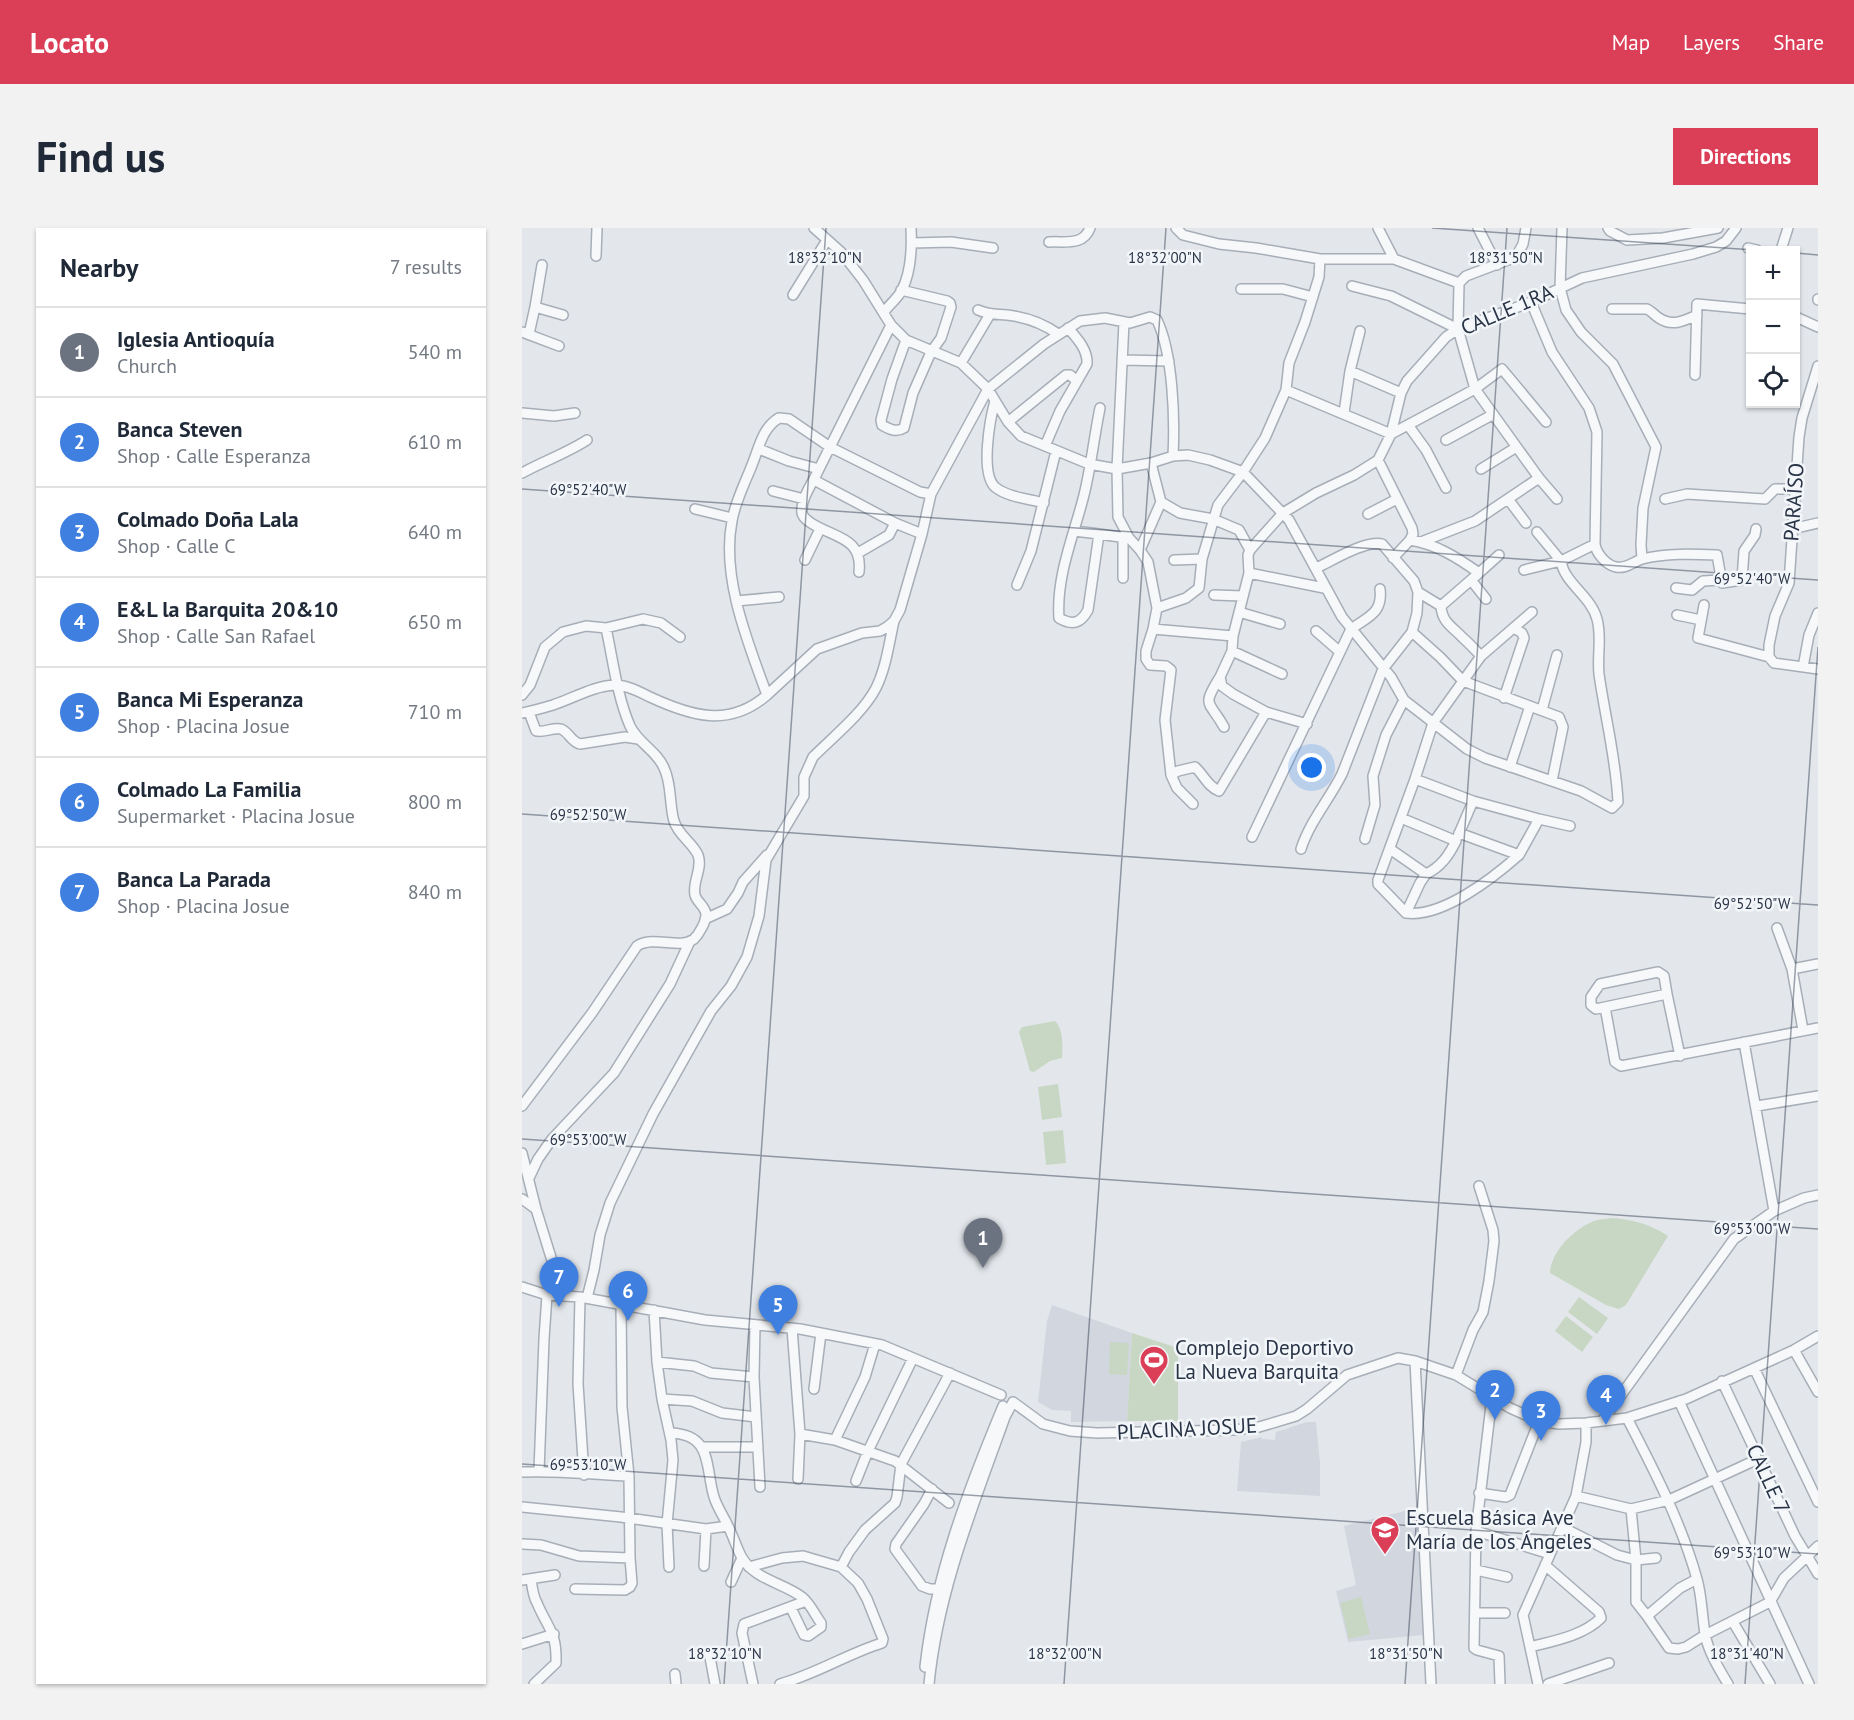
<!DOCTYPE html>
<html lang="en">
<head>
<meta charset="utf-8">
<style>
  body { margin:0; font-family:"PT Sans",sans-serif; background:#f2f2f3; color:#1f2937 }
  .controls { position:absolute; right:18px; top:18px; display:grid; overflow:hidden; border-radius:0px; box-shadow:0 2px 4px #0004 }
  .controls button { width:54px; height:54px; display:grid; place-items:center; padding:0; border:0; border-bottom:2px solid #e0e1e3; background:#fff; color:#1f2937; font:30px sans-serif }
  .you { position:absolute; left:790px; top:540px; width:21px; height:21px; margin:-15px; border:4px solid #fff; border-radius:50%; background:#1a73e8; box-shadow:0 0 0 9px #1a73e833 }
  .badge { display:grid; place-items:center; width:39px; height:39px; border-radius:50%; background:#db3e57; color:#fff; font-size:20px; font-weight:700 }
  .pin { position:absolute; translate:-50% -50px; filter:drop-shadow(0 2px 3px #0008) }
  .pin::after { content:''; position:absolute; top:32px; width:21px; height:18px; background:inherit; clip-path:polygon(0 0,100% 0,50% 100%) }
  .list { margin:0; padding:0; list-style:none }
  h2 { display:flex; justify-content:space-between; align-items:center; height:78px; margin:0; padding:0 24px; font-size:26px }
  h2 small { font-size:20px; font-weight:400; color:#747a83 }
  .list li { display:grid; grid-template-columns:39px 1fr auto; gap:18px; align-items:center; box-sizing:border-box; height:90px; padding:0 24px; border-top:2px solid #e0e1e3 }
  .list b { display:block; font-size:22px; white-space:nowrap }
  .list p { margin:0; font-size:20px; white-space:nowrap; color:#747a83 }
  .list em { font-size:20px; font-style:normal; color:#747a83 }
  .icon { flex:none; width:33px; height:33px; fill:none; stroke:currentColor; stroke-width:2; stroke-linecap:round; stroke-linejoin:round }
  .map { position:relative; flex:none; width:1296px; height:1456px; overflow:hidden; border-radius:0px }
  header { display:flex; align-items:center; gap:36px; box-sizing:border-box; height:84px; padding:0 30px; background:#db3e57; color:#fff }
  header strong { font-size:28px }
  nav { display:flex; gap:33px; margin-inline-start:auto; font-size:21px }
  .intro { display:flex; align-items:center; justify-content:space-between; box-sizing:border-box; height:144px; padding:0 36px }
  h1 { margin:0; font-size:42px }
  .button { padding:15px 27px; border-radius:0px; background:#db3e57; color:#fff; font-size:21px; font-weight:700 }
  main { display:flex; gap:36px; padding:0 36px }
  aside { flex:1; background:#fff; border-radius:0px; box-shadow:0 2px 4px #0004 }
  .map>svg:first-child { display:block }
</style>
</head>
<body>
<header>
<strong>Locato</strong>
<nav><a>Map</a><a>Layers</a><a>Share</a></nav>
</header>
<div class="intro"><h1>Find us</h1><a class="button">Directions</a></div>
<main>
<aside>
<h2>Nearby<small>7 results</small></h2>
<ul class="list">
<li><span class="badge" style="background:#6b7280">1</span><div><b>Iglesia Antioquía</b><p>Church</p></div><em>540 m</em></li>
<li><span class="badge" style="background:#3f7fe0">2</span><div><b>Banca Steven</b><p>Shop · Calle Esperanza</p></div><em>610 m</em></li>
<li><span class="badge" style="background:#3f7fe0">3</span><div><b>Colmado Doña Lala</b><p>Shop · Calle C</p></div><em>640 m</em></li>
<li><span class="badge" style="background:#3f7fe0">4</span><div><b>E&amp;L la Barquita 20&amp;10</b><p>Shop · Calle San Rafael</p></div><em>650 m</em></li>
<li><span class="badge" style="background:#3f7fe0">5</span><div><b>Banca Mi Esperanza</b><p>Shop · Placina Josue</p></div><em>710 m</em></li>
<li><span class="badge" style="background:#3f7fe0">6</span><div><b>Colmado La Familia</b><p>Supermarket · Placina Josue</p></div><em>800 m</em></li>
<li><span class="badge" style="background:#3f7fe0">7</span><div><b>Banca La Parada</b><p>Shop · Placina Josue</p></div><em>840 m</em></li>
</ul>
</aside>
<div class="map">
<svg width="1296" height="1456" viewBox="0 0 1296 1456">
  <rect width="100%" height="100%" fill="#e3e7ec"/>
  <!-- built -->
  <path fill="#d1d6df" d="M 530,1077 L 610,1105 L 605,1193 L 549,1194 L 549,1183 L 530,1182 L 516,1174 L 525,1093 Z
    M 785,1194 L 794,1194 L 798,1235 L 798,1268 L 715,1263 L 719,1214 L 740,1209 L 740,1211 L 753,1212 L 754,1204 Z
    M 895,1280 L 901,1407 L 826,1414 L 814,1363 L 834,1357 L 822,1298 Z"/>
  <!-- green -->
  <path fill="#c8d7c3" d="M 533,793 C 541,800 541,819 540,830 L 528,833 L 512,844 L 508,843 L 497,804 L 500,799 Z
    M 536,856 L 540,889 L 520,892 L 516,859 Z
    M 541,902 L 544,935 L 524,937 L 521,904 Z
    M 1091,990 C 1112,992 1128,996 1146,1008 L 1104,1077 L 1097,1081 L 1084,1077 L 1028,1045 C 1029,1023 1052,1001 1072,993 C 1078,991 1085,991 1091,990 Z
    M 1057,1069 L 1086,1090 L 1075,1106 L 1046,1084 Z
    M 1044,1088 L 1071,1109 L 1060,1124 L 1033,1103 Z
    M 610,1105 L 656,1120 L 656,1193 L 605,1193 Z
    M 588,1114 L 607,1115 L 605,1147 L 587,1146 Z
    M 839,1369 L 848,1406 L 827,1411 L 818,1375 Z"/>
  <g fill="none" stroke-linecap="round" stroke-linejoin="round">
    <!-- minor casing -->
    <g stroke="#a7aeb7" stroke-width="12">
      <path id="minor" d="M 292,0 L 319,24 L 341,52 L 369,97 L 384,112 L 439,135 L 466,161 L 486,194 L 499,208 L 567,236 L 595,241 L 629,235 L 651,228 L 666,227 L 688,232 L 721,244 L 767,292 L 820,389 L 869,449 L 882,472 L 945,521 L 963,530 L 1059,563 L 1090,580 L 1096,574 C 1094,530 1083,489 1077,446 C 1075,427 1080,409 1075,391 C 1069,368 1042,355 1039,333 L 1073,316
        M 654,0 L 661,7 L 697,16 L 734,20 L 798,31 L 872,31
        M 856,0 L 872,31 L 937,55
        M 956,0 L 975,37
        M 1040,0 L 1038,60 L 1044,82 L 1059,104 L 1091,136 L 1134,219 L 1121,280 L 1119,317 L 1120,331
        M 1086,0 L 1088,3 L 1105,12 L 1141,10 L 1196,0
        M 527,14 C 544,13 561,18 568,0
        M 390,15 L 429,14 L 471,20
        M 1226,20 L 1235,22
        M 1259,22 L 1266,0
        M 74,28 L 75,0
        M 830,58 L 869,68 L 936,101
        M 719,61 L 761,61 L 791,69
        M 379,62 L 425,73 L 428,75 L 429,79 L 419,110 L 409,124 L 391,165 L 382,200 C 374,205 367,201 360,197 L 359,192 L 370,151 L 384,112
        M 271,67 L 305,12
        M 1296,72 L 1296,71
        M 1009,74 L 1030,124 L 1067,180 L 1075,204 L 1073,316 C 1074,325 1084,337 1094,339 C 1104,341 1111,334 1120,331 C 1144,325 1171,326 1195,327 L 1200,355 L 1220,352 L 1222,323 L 1233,307 L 1234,301
        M 13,79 L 41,87
        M 1090,81 L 1125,81 C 1131,84 1132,87 1137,90 C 1150,99 1162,93 1175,87
        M 456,82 C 467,87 474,86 485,87 C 503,89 522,96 536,106
        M 362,84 C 367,77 376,70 380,62 C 389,44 390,20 389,0
        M 1274,89 L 1296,99
        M 602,94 L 595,241 L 596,289 L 607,310 L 618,322 L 626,334 L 635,380 L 631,401 L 624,423 L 624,431 L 628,437 L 644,438 L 649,442 L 643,492 L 649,547
        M 0,104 L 37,118
        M 7,106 L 13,79 L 20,37
        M 600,132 L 647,133
        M 439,135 L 467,88
        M 1296,138 L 1280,190 L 1277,209 L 1267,355 L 1253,388 L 1247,417 L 1247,429 L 1252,435 L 1296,441
        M 828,143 L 879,165
        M 1173,147 L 1175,76 L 1228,81
        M 764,162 L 869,206 L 953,161 L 980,141 L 1024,194
        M 473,173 C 468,191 458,245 473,259 C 485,269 507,271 522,275
        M 0,185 L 32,188 L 53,185
        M 822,185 L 828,143 L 838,103
        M 486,194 L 544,147 L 548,147 L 555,153
        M 886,197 L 904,222 L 924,260
        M 924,212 L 970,187
        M 523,218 L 538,183 L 565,136 C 566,122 555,110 546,100
        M 237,221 L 267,233 L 297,241 C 292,253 278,271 280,285 C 281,290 285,292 289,295 C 312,310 341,309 337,344
        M 856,232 L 890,300 L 891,306 L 888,312
        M 297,241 L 369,97
        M 959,241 L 993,220
        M 0,245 C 22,233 45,225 65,212
        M 1017,250 L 1035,271
        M 292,252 L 373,295 L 400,306 L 409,266 L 466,161 L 522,116 L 558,93 L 583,90 L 608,95 L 628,89 L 635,92 C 651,126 653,190 651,228
        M 251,263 L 282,271
        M 986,271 L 1004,295
        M 1143,271 L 1165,266 L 1243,271 L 1253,261 L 1272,261
        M 639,274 L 658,285 L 691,291 L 717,302 L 728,322
        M 173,281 L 210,290
        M 846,286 L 875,271
        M 1270,301 L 1296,295
        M 552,303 L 577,306 L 566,382 C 559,395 551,398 537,390 C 534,348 552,307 562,267 C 569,239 572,209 578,180
        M 577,306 L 605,310
        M 601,309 L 601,350
        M 899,314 L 953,293 L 1017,250 L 953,161 L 936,101 L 937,55 L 944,48 L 994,29 L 1001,16 L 1004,0
        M 618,322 L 639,274 L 629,235
        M 336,325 L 367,307 L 373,295
        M 871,330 L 888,312 C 914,316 936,330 957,345 L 919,378
        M 283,332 L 298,301
        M 652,332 L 680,331
        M 1002,342 L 1039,333 L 1015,304
        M 727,345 L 802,360
        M 957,345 L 977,327
        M 949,352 L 964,371
        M 495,357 L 509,323 L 534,223
        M 1154,360 L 1170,362 L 1181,353 L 1199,352
        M 896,364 L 919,378
        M 692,367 L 721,368
        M 214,373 L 257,369
        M 1182,377 L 1176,410 L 1247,429
        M 919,378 C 920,395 931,399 941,410 C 948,416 953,422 959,428
        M 635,380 L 664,370 L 677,360 L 680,331 L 696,277 L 721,244 L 743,210 L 764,162 L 767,135 L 783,94 L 797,49 L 798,31
        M 717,384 L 758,396
        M 1155,387 L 1179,392
        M 631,401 L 711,408
        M 794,403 L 818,424
        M 890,404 L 918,429 L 941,453 L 1037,489 L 1041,499 L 1030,553
        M 710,423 L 760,446
        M 1281,439 L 1287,407 L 1296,385
        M 698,449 C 679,479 687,472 702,499
        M 0,467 L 8,457 L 23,419 L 41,404 L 64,398 L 84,400 L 121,391 L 139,395 L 158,409
        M 245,467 L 295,421 L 340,405 L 358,403 L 365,399 L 372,393 L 378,382 L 400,306
        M 982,470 L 1002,410 L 1000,405 L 992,400
        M 1020,482 L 1035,427
        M 7,484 L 14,503 C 22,505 31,499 39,501 C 47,504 49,514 58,516 L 103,509 L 116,511
        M 0,485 C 10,483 21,480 31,477 C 52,470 71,458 93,457 C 105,457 118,464 128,469 C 169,488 207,500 245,467 C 226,415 199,349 210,293 C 213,274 223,255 230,237 C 237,220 240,200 257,190 L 267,191 L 308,219 L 398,264 L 409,266
        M 785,496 L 744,484 L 711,466 L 700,458 L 698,449 L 710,423 L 711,408 L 727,345 L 726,327 L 728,322 L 761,285 L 794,265 L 832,247 L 856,232 L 869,206 L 879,165 L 885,153 L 924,109 L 936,101 L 1009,74 L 1060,50 L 1171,26 L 1194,19 L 1204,13 L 1214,0
        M 988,539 L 1008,478
        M 893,551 L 951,573 L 936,608
        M 671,576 L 655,560 L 649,547 L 656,543 L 673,539 C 682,547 685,558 697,563 L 744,484
        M 1017,591 L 1048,598
        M 937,605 L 997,627 L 1017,591 L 951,573
        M 730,609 L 829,401 C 846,389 861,385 858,361
        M 843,611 L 853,577 L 851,548 L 864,507 L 882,472
        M 779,621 C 788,593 807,572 820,546 L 861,441 L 890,404 L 895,385 L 896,364 L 892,353 L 860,316 C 843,312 810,333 794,340
        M 868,621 L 904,646 C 919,639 927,627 934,613 L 879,590
        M 997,627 C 971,650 920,690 884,685 L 856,656 L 856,652 L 893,551 L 911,495 L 959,428 L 1010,384
        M 884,685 L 898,655 L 904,646
        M 183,691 L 205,681 L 216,665 L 221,654 L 245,627
        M 1255,700 L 1270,741 L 1281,802
        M 1270,741 L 1296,736
        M 1083,779 L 1074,781 L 1069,777 L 1069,769 L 1078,756 L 1136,744 L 1142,748 L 1145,766
        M 1222,814 L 1252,983
        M 1158,828 L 1145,766 L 1083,779 L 1093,834 L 1099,838 L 1296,800
        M 0,878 L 70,785 L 115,718 C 132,707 158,722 172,711 C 177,706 184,694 184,687 C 184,678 175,675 173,667 C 170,653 181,641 176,627 C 170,614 156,607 152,593 C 147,576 150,556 142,540 C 135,523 116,515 108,498 C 95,468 91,432 84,400
        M 1235,878 L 1296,868
        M 0,925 L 14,981 L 41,1068
        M 7,950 L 16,931 L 30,911 L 92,845 L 148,756 L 168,713
        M 0,971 L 14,981
        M 0,1059 L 25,1067 L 58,1069 L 183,1092 L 278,1101 L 360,1117 L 479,1167
        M 58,1069 L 56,1156 L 62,1247
        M 65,1070 L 72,1042 L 78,1007 L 88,975 L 131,886 L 189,783 L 209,758 L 225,729 L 237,688 L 244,632 L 282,568 L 282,549 L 291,529 C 311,509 341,485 354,460 C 364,440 367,415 372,393
        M 132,1082 L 135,1134 L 140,1171 L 149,1212 L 151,1232 L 145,1296 L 147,1339
        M 233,1097 L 232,1149 L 238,1259
        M 270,1100 L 278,1206 L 313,1212 L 373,1233 L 427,1275
        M 1272,1122 L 1296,1164
        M 893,1133 L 909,1456
        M 135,1134 L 172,1138 L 189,1145 L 232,1149
        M 1232,1140 L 1296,1274
        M 934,1147 L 951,1102 L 961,1084 L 967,1053 L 972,1013 L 971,1002 L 957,958
        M 1200,1153 L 1273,1308 L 1296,1346
        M 292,1161 L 299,1105
        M 970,1169 L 954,1303 L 952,1420 L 955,1422 L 977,1428 L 978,1456
        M 140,1171 L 170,1173 L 200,1185 L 234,1189
        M 1157,1173 L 1287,1456
        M 491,1174 L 521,1196 L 548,1203 L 575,1205 L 712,1202 L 737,1199 L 774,1188 L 785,1181 L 825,1147 L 876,1130 L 893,1133 L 934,1147 L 988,1180 L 1017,1193 L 1037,1196 L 1064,1195 L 1105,1190 L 1164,1171 L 1272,1122 L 1296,1108
        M 1105,1190 C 1132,1242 1159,1294 1175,1351 C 1180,1369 1180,1387 1183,1406 C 1186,1423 1197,1441 1206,1456
        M 1081,1192 L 1212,1011 L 1252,983 L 1282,970 L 1296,967
        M 148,1205 C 191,1206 183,1239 192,1269 C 195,1279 202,1289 206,1298 C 211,1308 214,1318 219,1328 C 232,1352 260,1354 280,1369 C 288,1375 293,1387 299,1395 L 299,1399 L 286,1408 L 282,1407 L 269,1380
        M 313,1212 L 343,1149 L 353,1116
        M 180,1219 L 236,1219
        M 17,1243 L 22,1111 L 25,1067
        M 0,1244 C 36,1242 71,1247 107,1248
        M 276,1251 L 278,1206
        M 334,1253 L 346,1223 L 391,1130
        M 410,1261 L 402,1276 L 374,1316 L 373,1321 L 400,1358 L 408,1361 L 417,1361
        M 957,1265 L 984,1269 L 988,1267 L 1017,1193
        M 1054,1268 L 1109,1281 L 1147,1272 L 1236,1231
        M 0,1279 L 99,1289 L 184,1301 L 206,1298
        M 1109,1281 L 1114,1332 L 1114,1374 L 1125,1388 L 1158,1360 L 1175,1351
        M 1040,1299 L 1095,1327 L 1114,1332 L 1134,1330
        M 954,1303 L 1028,1326
        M 0,1316 L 19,1317 L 57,1328 L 108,1330
        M 182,1338 L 184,1301
        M 227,1339 L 260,1330 L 281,1328 L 319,1339 L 336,1355 L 345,1371 L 361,1411 L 360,1415 C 325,1426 294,1446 258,1456
        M 319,1339 L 327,1324 L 343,1302 L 373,1275 L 375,1269 L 379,1236 L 428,1145
        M 954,1342 L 985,1349
        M 9,1351 C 10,1359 11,1368 15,1375 C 26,1401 35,1404 34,1435 L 12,1456
        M 0,1352 L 33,1347
        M 209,1354 L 220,1330
        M 53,1361 L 103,1362 L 108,1359 L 110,1355 L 108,1330 L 107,1248 L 100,1179 L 99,1076
        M 953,1385 L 983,1385
        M 1125,1388 L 1147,1420 L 1156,1421 L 1164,1419 L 1183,1407 L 1248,1374 L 1262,1350 L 1296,1318
        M 1211,1394 L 1248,1456
        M 0,1416 L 32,1406
        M 1008,1419 C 1031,1413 1061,1408 1079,1390 L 1077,1384 L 1023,1337
        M 187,1424 L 193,1456
        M 403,1439 C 413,1348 446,1262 481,1178
        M 153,1446 L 154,1456
        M 231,1456 L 220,1405 L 222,1396 L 284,1373
        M 407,1456 C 416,1363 452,1276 483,1189 L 491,1174
        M 1016,1456 L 1001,1387 L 1054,1268 L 1064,1214 L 1064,1195
        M 1026,1456 L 1087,1435"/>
    </g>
    <!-- minor -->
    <use href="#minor" stroke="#f6f8fa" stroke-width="9"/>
  </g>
  <!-- ticks -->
  <path fill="none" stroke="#293447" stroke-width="1.5" stroke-opacity="0.45" d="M 910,0 L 1232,22M 1274,25 L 1296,27M 0,261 L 1296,352M 0,586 L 1296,677M 0,911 L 1296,1001M 0,1236 L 1296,1326M 202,1456 L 304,0M 542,1456 L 644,0M 883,1456 L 985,0M 1223,1456 L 1296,419"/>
  <!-- icons -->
  <defs>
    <g id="stadium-pin" transform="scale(1.5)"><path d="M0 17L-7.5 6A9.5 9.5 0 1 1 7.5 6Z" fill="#db3e57" stroke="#f3f6f9"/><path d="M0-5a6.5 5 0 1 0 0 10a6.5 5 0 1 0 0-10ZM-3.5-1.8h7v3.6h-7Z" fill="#fff"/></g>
    <g id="school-pin" transform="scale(1.5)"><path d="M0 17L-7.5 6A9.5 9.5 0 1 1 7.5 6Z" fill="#db3e57" stroke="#f3f6f9"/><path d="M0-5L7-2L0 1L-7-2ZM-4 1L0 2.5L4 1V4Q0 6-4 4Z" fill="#fff"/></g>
  </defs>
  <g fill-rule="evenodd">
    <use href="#stadium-pin" x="632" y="1132"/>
    <use href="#school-pin" x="863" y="1302"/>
  </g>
  <g text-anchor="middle" stroke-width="5" stroke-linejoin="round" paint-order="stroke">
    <!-- street labels -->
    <g font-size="21" fill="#293447" stroke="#f3f6f9">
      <text transform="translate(985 82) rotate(-23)" y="7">CALLE 1RA</text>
      <text transform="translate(1272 274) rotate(-86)" y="7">PARAÍSO</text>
      <text transform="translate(665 1201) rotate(-3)" y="7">PLACINA JOSUE</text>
      <text transform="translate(1246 1251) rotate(65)" y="7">CALLE 7</text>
    </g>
    <!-- poi labels -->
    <g font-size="21" fill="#293447" stroke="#f3f6f9" text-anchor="start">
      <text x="653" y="1127">Complejo Deportivo<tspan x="653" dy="24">La Nueva Barquita</tspan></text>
      <text x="884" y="1297">Escuela Básica Ave<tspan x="884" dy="24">María de los Ángeles</tspan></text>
    </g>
  </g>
  <g font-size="15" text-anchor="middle" fill="#293447" stroke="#f3f6f9" stroke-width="5" stroke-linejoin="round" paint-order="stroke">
    <text x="303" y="35">18°32'10"N</text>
    <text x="643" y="35">18°32'00"N</text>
    <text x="984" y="35">18°31'50"N</text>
    <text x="66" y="267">69°52'40"W</text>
    <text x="1230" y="356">69°52'40"W</text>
    <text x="66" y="592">69°52'50"W</text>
    <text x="1230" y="681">69°52'50"W</text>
    <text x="66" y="917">69°53'00"W</text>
    <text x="1230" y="1006">69°53'00"W</text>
    <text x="66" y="1242">69°53'10"W</text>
    <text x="1230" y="1330">69°53'10"W</text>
    <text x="203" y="1431">18°32'10"N</text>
    <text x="543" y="1431">18°32'00"N</text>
    <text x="884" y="1431">18°31'50"N</text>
    <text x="1225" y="1431">18°31'40"N</text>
  </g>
</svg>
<div class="controls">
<button>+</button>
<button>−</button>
<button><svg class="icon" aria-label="locate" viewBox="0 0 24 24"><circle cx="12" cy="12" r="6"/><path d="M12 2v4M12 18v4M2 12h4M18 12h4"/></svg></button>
</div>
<div class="you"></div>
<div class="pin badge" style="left:461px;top:1040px;background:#6b7280">1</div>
<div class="pin badge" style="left:973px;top:1192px;background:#3f7fe0">2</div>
<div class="pin badge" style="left:1019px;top:1213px;background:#3f7fe0">3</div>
<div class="pin badge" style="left:1084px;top:1197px;background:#3f7fe0">4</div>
<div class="pin badge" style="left:256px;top:1107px;background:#3f7fe0">5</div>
<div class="pin badge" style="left:106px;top:1093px;background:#3f7fe0">6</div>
<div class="pin badge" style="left:37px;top:1079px;background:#3f7fe0">7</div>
</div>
</main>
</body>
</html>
